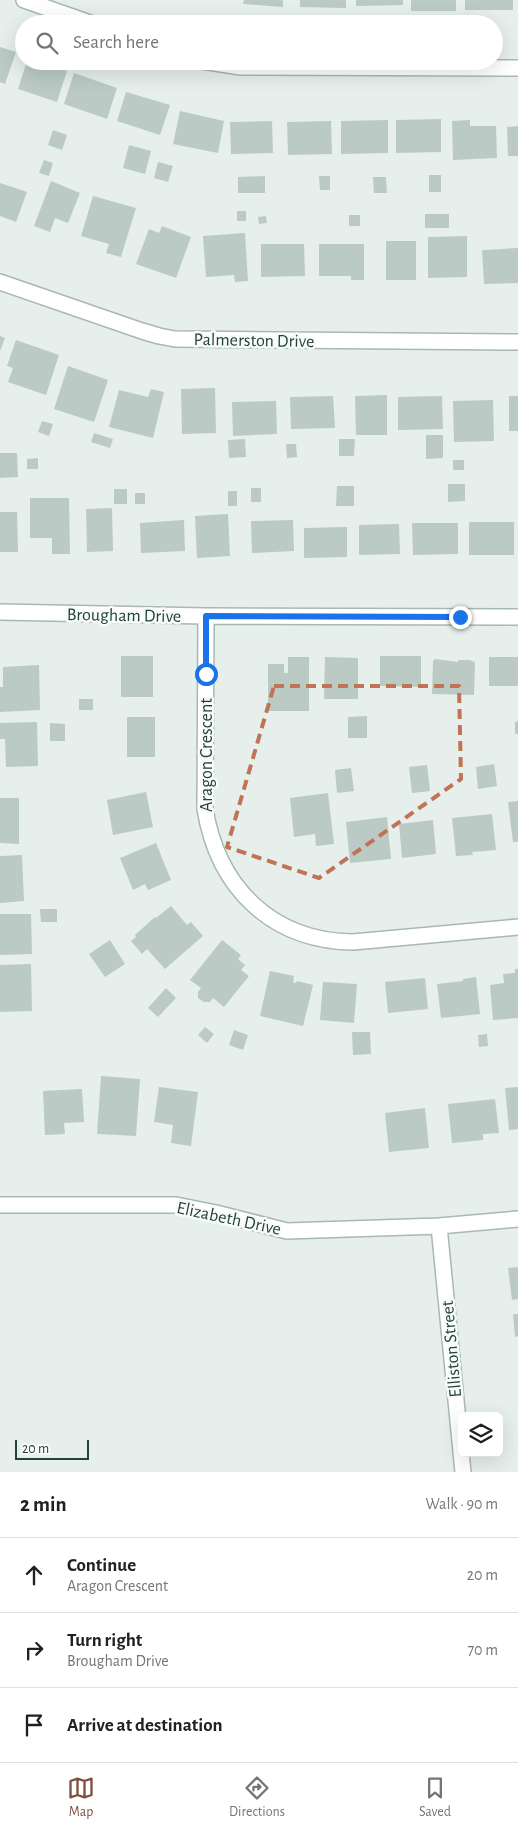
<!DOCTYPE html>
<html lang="en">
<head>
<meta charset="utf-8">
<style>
  body { margin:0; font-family:"Alegreya Sans",sans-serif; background:#f6f6f6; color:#202124 }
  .controls { position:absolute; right:15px; bottom:15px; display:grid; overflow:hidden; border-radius:8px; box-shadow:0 5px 20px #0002 }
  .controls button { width:45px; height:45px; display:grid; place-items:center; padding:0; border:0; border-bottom:1px solid #e0e0e0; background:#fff; color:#202124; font:25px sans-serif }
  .scale { position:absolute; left:15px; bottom:12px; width:74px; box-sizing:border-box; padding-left:5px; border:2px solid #24423a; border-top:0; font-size:14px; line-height:18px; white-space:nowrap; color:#24423a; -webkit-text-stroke:4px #f7fbf9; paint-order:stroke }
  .stop { position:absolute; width:15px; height:15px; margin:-11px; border:4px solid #1a73e8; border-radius:50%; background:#fff }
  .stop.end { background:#1a73e8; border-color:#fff; box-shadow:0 1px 5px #0008 }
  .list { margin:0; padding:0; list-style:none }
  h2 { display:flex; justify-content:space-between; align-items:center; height:65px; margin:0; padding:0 20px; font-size:21px }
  h2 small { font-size:16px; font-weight:400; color:#757577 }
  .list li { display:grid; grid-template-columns:32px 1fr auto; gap:15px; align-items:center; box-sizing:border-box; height:75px; padding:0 20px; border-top:1px solid #e0e0e0 }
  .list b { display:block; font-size:19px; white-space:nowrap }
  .list p { margin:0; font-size:16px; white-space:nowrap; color:#757577 }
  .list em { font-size:16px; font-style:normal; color:#757577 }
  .icon { flex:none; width:28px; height:28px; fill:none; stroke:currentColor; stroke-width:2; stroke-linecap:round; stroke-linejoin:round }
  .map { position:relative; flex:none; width:518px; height:1472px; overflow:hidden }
  .search { position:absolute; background:#fff; box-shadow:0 5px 20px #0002; left:15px; right:15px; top:15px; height:55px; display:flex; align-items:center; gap:12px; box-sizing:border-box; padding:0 18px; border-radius:28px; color:#757577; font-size:19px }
  .sheet { height:290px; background:#fff }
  nav { display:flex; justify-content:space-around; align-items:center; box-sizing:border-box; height:70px; border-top:1px solid #e0e0e0; background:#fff; font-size:14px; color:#757577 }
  nav a { display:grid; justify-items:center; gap:2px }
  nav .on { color:#7f4e3f }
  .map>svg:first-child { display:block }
</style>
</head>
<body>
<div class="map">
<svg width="518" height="1472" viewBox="0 0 518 1472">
  <rect width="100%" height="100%" fill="#e6efeb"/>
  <!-- building -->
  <path fill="#bbcac4" d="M 244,0 L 283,0 L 283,7 L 243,4 Z
    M 300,0 L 346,0 L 346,8 L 300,7 Z
    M 356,0 L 403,0 L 403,5 L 356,6 Z
    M 411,0 L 456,0 L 456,11 L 411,11 Z
    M 465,0 L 513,0 L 513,10 L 465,10 Z
    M 0,47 L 16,52 L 5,84 L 0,82 Z
    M 27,61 L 36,61 L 67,71 L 57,102 L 18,89 Z
    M 74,73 L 117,88 L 107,119 L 64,104 Z
    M 126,92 L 170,105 L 160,135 L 117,121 Z
    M 180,111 L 224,121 L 218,153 L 173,144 Z
    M 441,119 L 441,152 L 396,153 L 396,120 Z
    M 388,120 L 388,153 L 341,154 L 341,121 Z
    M 470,120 L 470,126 L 496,126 L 497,158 L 453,160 L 452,121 Z
    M 272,121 L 273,153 L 231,154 L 230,122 Z
    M 331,121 L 332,154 L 288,155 L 287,122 Z
    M 518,126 L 518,156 L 508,156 L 507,127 Z
    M 53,130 L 67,135 L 62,150 L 48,145 Z
    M 129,145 L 151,151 L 145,174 L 123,168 Z
    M 44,160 L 53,163 L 49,176 L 39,173 Z
    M 158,162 L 173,166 L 168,182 L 154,178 Z
    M 429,175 L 441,175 L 441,192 L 429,192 Z
    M 265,176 L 265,193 L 238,193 L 238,177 Z
    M 319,176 L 330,176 L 330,190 L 320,190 Z
    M 373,177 L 386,177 L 387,193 L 374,193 Z
    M 51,181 L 80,193 L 68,223 L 55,218 L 50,232 L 34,226 Z
    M 0,183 L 27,192 L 16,222 L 0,216 Z
    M 93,196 L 136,208 L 121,257 L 106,253 L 109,244 L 81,236 Z
    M 237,211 L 246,211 L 246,221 L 237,221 Z
    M 425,214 L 449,214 L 449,228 L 425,228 Z
    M 349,215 L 360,215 L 360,226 L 349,226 Z
    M 266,216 L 267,223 L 259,224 L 258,217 Z
    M 162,226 L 191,237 L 176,278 L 136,264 L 149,229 L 159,233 Z
    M 245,233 L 248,281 L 235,282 L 234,275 L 206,277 L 203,236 Z
    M 467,236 L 467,277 L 428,278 L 428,237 Z
    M 386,241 L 416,241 L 416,280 L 386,280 Z
    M 261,244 L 304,244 L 305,276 L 261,277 Z
    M 319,244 L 364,244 L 364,280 L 351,280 L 351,276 L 319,276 Z
    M 518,248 L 518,283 L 484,284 L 482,250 Z
    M 0,336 L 5,338 L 0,351 Z
    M 16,340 L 59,355 L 46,395 L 8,382 L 13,368 L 7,366 Z
    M 68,366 L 108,380 L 94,422 L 54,409 Z
    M 215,388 L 216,433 L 182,434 L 181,389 Z
    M 151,389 L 164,392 L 153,438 L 109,427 L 119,390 L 148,397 Z
    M 387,395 L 387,435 L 356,435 L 355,396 Z
    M 333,396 L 335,428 L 291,429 L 290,397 Z
    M 442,396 L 443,429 L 398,430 L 398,397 Z
    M 509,396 L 518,396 L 518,431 L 509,431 Z
    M 493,400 L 494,441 L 454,442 L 453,401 Z
    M 276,401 L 277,434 L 233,436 L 232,402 Z
    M 42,421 L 53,424 L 49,436 L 38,432 Z
    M 94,433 L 113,439 L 110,448 L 91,442 Z
    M 426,435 L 443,435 L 443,458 L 426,459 Z
    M 245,439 L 246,457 L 229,458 L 228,440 Z
    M 339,439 L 355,439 L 354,456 L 339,456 Z
    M 286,444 L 296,444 L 297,457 L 287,458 Z
    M 0,453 L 17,453 L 18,477 L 0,478 Z
    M 38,458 L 38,469 L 27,469 L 27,459 Z
    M 453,460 L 464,460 L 464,470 L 453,470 Z
    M 448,484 L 465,484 L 465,501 L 448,502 Z
    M 337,486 L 354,486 L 354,506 L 336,506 Z
    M 251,488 L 261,488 L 261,502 L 251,502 Z
    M 114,489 L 127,489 L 127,504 L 114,504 Z
    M 228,491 L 237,491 L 237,506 L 228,506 Z
    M 135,493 L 145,493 L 145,504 L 135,504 Z
    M 30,498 L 69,498 L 70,554 L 52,554 L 52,538 L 30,538 Z
    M 112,508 L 113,551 L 87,552 L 86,509 Z
    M 0,512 L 17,512 L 18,552 L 0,552 Z
    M 228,514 L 230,556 L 197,558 L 195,516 Z
    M 184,520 L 185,551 L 141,553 L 140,523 Z
    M 293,520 L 294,551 L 252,553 L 251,521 Z
    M 469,522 L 514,522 L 514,555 L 469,555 Z
    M 412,523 L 458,523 L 458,554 L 413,555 Z
    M 399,524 L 400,554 L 359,555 L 359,525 Z
    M 347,527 L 347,557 L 304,558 L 304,528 Z
    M 121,656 L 153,656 L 153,697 L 121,697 Z
    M 380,656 L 421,656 L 421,687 L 380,686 Z
    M 288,657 L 309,657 L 309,711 L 268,711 L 268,664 L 284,664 L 284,673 L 288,673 Z
    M 325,657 L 358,658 L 358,699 L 324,699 Z
    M 489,657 L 518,657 L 518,686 L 489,686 Z
    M 435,659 L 458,662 L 458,660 L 471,660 L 471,661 L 475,662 L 474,695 L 432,694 L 433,661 Z
    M 39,665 L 40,710 L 0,712 L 0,687 L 3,687 L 3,667 Z
    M 79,699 L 93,699 L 93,710 L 79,710 Z
    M 367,716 L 367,738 L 348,738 L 348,717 Z
    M 127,717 L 155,717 L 155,757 L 127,757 Z
    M 518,721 L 518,734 L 515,734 L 515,722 Z
    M 37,722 L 38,766 L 6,767 L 5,739 L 0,739 L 0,723 Z
    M 50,723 L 65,724 L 65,741 L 50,741 Z
    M 494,764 L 497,786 L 478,789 L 476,767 Z
    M 427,765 L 430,791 L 412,793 L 409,767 Z
    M 351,768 L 354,791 L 337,793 L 335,770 Z
    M 146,792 L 153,827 L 113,835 L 107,800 Z
    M 328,793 L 334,844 L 316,846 L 315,834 L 294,837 L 290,798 Z
    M 0,798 L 19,798 L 19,844 L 0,843 Z
    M 518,801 L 518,842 L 513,842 L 508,802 Z
    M 492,814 L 496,850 L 472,852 L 473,855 L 456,856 L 452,818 Z
    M 387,817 L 391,859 L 350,863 L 346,822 Z
    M 433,820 L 436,854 L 402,858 L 399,824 Z
    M 156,843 L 171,880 L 148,890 L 145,884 L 133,890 L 120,858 Z
    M 22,855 L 24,901 L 0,903 L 0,856 Z
    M 171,906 L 187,925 L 191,922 L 203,936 L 165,969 L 147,949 L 142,954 L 131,941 L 136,937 L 135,935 L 155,917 L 156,918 Z
    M 40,909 L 57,909 L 57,922 L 41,922 Z
    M 0,914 L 31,914 L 32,954 L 0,955 Z
    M 110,940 L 125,964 L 105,977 L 89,954 Z
    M 222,940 L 241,955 L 238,959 L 245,965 L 241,970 L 249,976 L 224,1007 L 213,998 L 210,1002 L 204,1002 L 198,998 L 198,992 L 201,988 L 190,980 Z
    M 31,964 L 32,1011 L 0,1012 L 0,965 Z
    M 515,969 L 518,969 L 518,1018 L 493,1020 L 490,985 L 504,983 L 503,974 L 515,973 Z
    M 270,971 L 294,976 L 293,982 L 296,983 L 297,981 L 313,985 L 303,1026 L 260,1016 Z
    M 476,977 L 480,1014 L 441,1018 L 437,984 L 463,981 L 463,979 Z
    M 425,978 L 428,1009 L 388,1013 L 385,982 Z
    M 323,982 L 357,984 L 354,1023 L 320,1020 Z
    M 166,988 L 176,998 L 158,1017 L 148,1008 Z
    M 205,1027 L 214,1034 L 207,1043 L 198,1035 Z
    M 234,1030 L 248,1035 L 243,1050 L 229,1045 Z
    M 352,1032 L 370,1032 L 371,1054 L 353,1055 Z
    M 487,1034 L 488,1046 L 479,1047 L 478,1035 Z
    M 101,1076 L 140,1079 L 136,1136 L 97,1134 Z
    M 159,1087 L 198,1092 L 191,1146 L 171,1143 L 173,1125 L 154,1122 Z
    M 518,1087 L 518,1129 L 509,1130 L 505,1088 Z
    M 82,1089 L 84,1122 L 64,1123 L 65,1134 L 45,1135 L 43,1091 Z
    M 495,1099 L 499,1133 L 483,1134 L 483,1140 L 452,1143 L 448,1104 Z
    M 425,1108 L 429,1148 L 389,1152 L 385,1113 Z
    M 518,1267 L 518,1299 L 512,1300 L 508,1268 Z
    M 513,1314 L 518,1314 L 518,1336 L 515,1337 Z"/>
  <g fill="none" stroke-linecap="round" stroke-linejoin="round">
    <!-- street casing -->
    <g stroke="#a8b8b2" stroke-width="18">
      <path id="street" d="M 24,0 L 93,24
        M 202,61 L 241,67 L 518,68
        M 0,282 L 142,331 L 159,336 L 175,339 L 518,342
        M 0,612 L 206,616 L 518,617
        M 206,616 L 205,809 C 218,888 272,941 353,942 L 518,927
        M 0,1205 L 176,1205 L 216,1213 L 287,1231 L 439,1226 L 518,1219
        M 439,1226 L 463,1472"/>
    </g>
    <!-- street -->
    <use href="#street" stroke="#fff" stroke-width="15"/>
  </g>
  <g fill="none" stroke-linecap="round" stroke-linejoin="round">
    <!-- route -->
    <path stroke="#1a73e8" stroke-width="6" d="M 206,674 L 206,616 L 460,617"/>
  </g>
  <!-- marked area -->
  <path fill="none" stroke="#c07456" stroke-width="4" stroke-dasharray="10 6" stroke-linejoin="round" d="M 274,686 L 459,686 L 461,779 L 319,878 L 227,847 Z"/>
  <g text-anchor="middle" stroke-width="5" stroke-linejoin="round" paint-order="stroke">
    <!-- street labels -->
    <g font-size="18" fill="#24423a" stroke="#f7fbf9">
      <text transform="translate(254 340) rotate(1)" y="6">Palmerston Drive</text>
      <text transform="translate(124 615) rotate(1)" y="6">Brougham Drive</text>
      <text transform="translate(206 755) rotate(-90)" y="6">Aragon Crescent</text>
      <text transform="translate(229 1218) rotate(12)" y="6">Elizabeth Drive</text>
      <text transform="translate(451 1349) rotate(-95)" y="6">Elliston Street</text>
    </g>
  </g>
</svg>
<div class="controls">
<button><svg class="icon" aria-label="layers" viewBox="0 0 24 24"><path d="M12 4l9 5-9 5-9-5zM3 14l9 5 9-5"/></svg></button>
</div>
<div class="scale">20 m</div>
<div class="stop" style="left:206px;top:674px"></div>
<div class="stop end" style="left:460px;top:617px"></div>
<div class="search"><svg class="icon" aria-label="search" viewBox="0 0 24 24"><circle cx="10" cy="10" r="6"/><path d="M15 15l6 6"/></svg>Search here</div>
</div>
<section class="sheet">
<h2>2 min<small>Walk · 90 m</small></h2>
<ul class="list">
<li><svg class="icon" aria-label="ahead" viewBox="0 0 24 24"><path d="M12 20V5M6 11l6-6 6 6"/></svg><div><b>Continue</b><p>Aragon Crescent</p></div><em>20 m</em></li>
<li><svg class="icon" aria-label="right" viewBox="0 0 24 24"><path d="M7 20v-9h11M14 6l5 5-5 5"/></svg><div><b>Turn right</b><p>Brougham Drive</p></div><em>70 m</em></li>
<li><svg class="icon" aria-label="arrive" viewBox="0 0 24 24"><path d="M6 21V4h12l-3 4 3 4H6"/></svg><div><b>Arrive at destination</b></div></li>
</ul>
</section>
<nav>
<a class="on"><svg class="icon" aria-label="map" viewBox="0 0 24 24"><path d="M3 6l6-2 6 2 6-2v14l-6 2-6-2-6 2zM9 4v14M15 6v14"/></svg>Map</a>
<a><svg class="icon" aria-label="directions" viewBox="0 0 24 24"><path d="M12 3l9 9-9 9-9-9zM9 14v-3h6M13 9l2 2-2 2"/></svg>Directions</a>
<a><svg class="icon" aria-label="saved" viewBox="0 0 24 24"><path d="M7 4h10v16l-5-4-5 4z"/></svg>Saved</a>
</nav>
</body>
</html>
